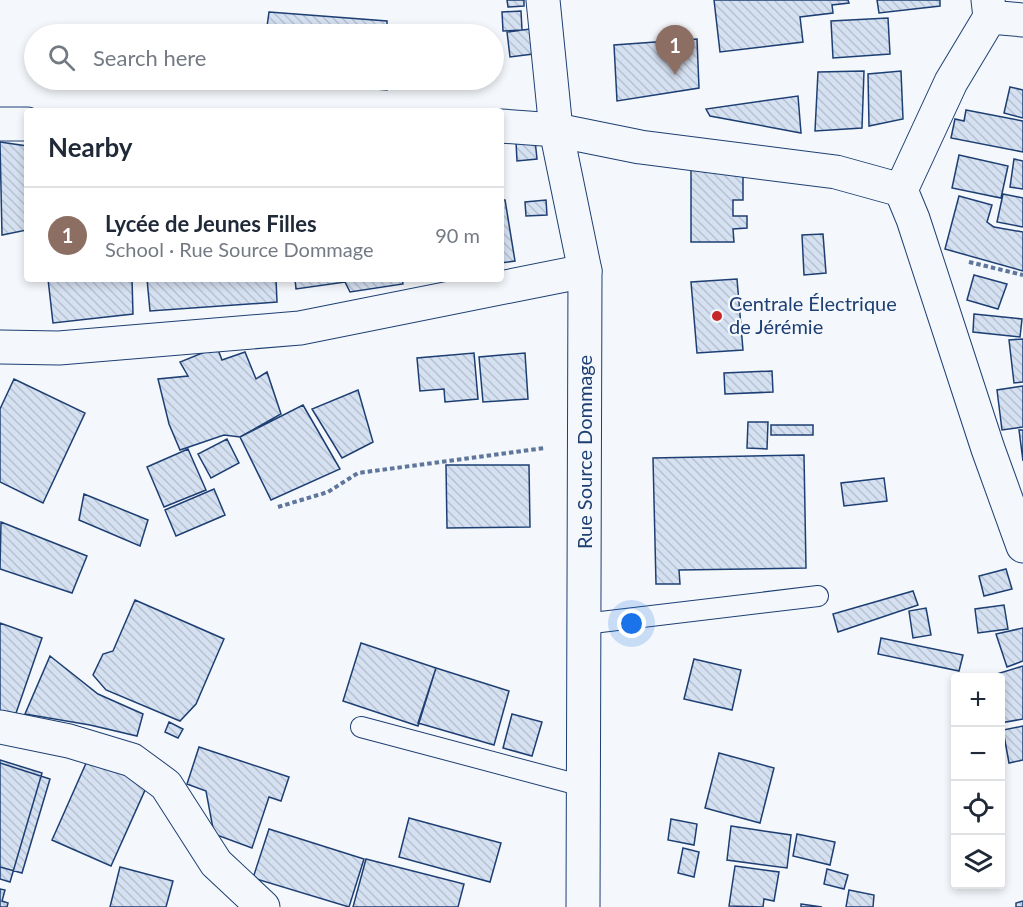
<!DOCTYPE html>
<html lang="en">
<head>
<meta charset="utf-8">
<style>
  body { margin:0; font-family:Lato,sans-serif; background:#f2f2f3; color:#1f2937 }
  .controls { position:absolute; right:18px; bottom:18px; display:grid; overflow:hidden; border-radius:6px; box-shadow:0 3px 9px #0003 }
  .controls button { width:54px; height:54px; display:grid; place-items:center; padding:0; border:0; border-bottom:2px solid #e0e1e3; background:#fff; color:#1f2937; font:30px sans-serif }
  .you { position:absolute; left:632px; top:624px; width:21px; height:21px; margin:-15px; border:4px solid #fff; border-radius:50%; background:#1a73e8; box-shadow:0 0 0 9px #1a73e833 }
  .badge { display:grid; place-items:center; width:39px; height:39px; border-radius:50%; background:#0f766e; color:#fff; font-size:20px; font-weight:700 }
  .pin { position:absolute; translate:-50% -50px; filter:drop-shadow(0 2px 3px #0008) }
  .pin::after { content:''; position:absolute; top:32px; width:21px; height:18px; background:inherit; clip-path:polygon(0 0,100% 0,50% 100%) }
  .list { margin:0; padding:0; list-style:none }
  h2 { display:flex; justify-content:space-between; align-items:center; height:78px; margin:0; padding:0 24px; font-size:26px }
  h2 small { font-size:20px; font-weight:400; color:#747a83 }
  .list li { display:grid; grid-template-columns:39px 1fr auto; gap:18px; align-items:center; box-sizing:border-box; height:96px; padding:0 24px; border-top:2px solid #e0e1e3 }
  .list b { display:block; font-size:22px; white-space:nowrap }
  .list p { margin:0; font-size:20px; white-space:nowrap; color:#747a83 }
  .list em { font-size:20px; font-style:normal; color:#747a83 }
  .icon { flex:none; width:33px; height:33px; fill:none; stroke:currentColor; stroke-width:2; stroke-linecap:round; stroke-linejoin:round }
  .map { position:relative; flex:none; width:1023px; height:907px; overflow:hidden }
  .search { position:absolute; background:#fff; box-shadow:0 3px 9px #0003; left:24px; top:24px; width:480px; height:66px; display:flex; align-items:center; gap:15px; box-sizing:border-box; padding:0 21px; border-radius:33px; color:#747a83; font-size:22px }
  .panel { position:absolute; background:#fff; box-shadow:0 3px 9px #0003; left:24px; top:108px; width:480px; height:174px; border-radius:6px }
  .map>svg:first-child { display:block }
</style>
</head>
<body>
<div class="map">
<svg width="1023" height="907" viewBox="0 0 1023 907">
  <defs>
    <pattern id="building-back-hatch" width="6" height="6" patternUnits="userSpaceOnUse" patternTransform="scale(1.5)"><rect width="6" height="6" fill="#d5e0f0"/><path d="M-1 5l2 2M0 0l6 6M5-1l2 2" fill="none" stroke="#b6c1d1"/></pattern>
  </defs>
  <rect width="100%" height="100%" fill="#f4f7fb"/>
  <!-- building -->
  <path fill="url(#building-back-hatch)" stroke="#1d3f73" stroke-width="1.5" d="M 507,0 L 524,0 L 524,6 L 508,7 Z
    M 714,0 L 848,0 L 849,3 L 832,5 L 833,13 L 800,17 L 803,42 L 720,52 Z
    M 877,0 L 940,0 L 940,6 L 879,13 Z
    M 521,11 L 522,30 L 503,31 L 502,12 Z
    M 269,12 L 387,21 L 387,34 L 266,34 Z
    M 888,18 L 890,54 L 833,58 L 831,21 Z
    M 530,29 L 533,54 L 510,57 L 507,32 Z
    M 697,39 L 699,88 L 617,101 L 614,45 Z
    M 864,71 L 862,128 L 815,131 L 818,72 Z
    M 901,71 L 903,119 L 869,126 L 868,74 Z
    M 262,80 L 387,80 L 387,90 Z
    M 1010,87 L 1023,90 L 1023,118 L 1004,113 Z
    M 798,96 L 801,133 L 710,116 L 706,109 Z
    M 966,110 L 1023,121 L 1023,152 L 951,138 L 955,119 L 964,121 Z
    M 535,140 L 537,159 L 517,161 L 516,142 Z
    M 0,142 L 27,146 L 27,230 L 2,235 Z
    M 959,155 L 1008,166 L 1001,198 L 952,188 Z
    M 1014,159 L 1023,161 L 1023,189 L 1010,187 Z
    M 691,170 L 743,171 L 743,200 L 733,200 L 733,216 L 747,216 L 747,228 L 733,229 L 734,242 L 691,242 Z
    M 1003,194 L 1023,198 L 1023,227 L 997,222 Z
    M 959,196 L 992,205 L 987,222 L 994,227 L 1023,232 L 1023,271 L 945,249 Z
    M 501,200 L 505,200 L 515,261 L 501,263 Z
    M 546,200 L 547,215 L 526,216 L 525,202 Z
    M 823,234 L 826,273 L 804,275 L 802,235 Z
    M 974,275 L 1007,284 L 998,309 L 967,300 Z
    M 48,279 L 132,279 L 133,314 L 53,323 Z
    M 147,279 L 276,279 L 277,302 L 150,311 Z
    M 295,279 L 402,279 L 403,284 L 350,292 L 345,282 L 296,289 Z
    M 737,279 L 743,350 L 697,353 L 691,282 Z
    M 974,314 L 1022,319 L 1020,337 L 973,332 Z
    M 1023,339 L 1023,382 L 1014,383 L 1009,340 Z
    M 217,347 L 222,360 L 245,352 L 256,379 L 267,372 L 281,414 L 240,437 L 224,435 L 180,450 L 169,424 L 158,379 L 188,376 L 180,362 Z
    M 474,353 L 478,399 L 445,402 L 444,389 L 420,391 L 417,358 Z
    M 525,353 L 528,399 L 483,402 L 479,357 Z
    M 772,371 L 773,392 L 725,394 L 724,373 Z
    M 14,379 L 85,413 L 43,503 L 0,482 L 0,409 Z
    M 1023,386 L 1023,427 L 1002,430 L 997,390 Z
    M 358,390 L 373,442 L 342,458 L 312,409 Z
    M 303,405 L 340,469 L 271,500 L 240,437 Z
    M 748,422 L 768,422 L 767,449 L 747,448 Z
    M 771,425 L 813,425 L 813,435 L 771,435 Z
    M 1019,430 L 1023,430 L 1023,461 Z
    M 227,439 L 239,463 L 211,478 L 198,454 Z
    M 188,449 L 206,490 L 164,507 L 147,467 Z
    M 804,455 L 806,568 L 679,570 L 680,584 L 656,584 L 653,458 Z
    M 446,465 L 529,465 L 530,527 L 447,528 Z
    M 884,478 L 887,501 L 844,506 L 841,483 Z
    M 214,489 L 225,515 L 176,536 L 165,510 Z
    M 84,494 L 148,520 L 140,546 L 79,520 Z
    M 1,522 L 87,556 L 72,593 L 0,569 Z
    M 1006,569 L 1012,589 L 984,596 L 979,576 Z
    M 913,591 L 918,605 L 838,632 L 833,614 Z
    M 135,600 L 224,639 L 196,704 L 180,721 L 106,690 L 93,675 L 103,654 L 113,651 Z
    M 1004,605 L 1008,629 L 978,633 L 975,609 Z
    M 926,608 L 931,635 L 913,638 L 909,611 Z
    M 0,623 L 42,638 L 15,716 L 0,711 Z
    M 1023,628 L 1023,661 L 1007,667 L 996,634 Z
    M 881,638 L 963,655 L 959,671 L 878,654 Z
    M 361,643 L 436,668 L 418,726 L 343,701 Z
    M 50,656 L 98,694 L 143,714 L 137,736 L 90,725 L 25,714 Z
    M 694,659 L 741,670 L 732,710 L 684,699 Z
    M 1023,666 L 1023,719 L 1000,723 L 1000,678 L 987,677 Z
    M 436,668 L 509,691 L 494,745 L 418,723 Z
    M 512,714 L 542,722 L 532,756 L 503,748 Z
    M 169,722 L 183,729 L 178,738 L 165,732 Z
    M 1023,726 L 1023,760 L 1009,763 L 1003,730 Z
    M 199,747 L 289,777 L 281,801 L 269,797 L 252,848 L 214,834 L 206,791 L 187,784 Z
    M 91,752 L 150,779 L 111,866 L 52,840 Z
    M 719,753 L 774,768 L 760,823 L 705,808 Z
    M 0,760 L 42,773 L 10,882 L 0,879 Z
    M 0,763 L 50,779 L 22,873 L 0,867 Z
    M 409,818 L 501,843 L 490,882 L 399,857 Z
    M 671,819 L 697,824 L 694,845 L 668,840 Z
    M 731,826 L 791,835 L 787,868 L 727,860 Z
    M 269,829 L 364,859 L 349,907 L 253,878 Z
    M 797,834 L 835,842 L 830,865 L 793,856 Z
    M 683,848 L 699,852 L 694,877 L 678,873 Z
    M 366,859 L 464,884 L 458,907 L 353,907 Z
    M 735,866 L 779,872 L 774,901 L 764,899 L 763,907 L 729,906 Z
    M 120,867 L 173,881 L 166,907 L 110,907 Z
    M 827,869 L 848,875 L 844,889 L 824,884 Z
    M 0,889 L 5,890 L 2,901 L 8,903 L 7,907 L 0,907 Z
    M 849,890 L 874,895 L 873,907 L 846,907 Z
    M 1023,901 L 1023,907 L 1016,907 L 1016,903 Z
    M 801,904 L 822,907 L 801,907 Z"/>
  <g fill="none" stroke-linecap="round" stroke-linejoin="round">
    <!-- service casing -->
    <g stroke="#1d3f73" stroke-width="22">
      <path id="service" d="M 584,624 L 818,596
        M 361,727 L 583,786"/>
    </g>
    <!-- minor casing -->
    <g stroke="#1d3f73" stroke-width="35">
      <path id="minor" d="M 990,17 L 1023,20
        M 0,124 L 27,124
        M 501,126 L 556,130 L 640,147 L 836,172 L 901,190 L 913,219 L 988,449 L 1023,546
        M 901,190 L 951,82 L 990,17 L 988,0
        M 0,347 L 59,348 L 300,328 L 585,271
        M 0,727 L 69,741 L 132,760 L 166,785 L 216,863 L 263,907"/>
    </g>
    <!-- secondary casing -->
    <g stroke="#1d3f73" stroke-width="35">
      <path id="secondary" d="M 543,0 L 556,130 L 585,271 L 583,907"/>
    </g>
    <!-- path -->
    <path stroke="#5e769c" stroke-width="4" stroke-dasharray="4.5 3" stroke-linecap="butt" d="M 969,262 L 1023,275
      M 278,507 L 328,492 L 358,473 L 545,448"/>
    <!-- service -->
    <use href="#service" stroke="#f4f7fb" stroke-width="20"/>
    <!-- minor -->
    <use href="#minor" stroke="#f4f7fb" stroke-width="33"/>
    <!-- secondary -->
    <use href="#secondary" stroke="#f4f7fb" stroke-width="33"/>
  </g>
  <!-- markers -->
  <circle fill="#c62828" stroke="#f4f7fb" stroke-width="2" cx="717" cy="316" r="6"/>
  <g text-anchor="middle" stroke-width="4.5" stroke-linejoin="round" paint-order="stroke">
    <!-- poi labels -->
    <g font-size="20" fill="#1d3f73" stroke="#f4f7fb" text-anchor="start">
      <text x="729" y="311">Centrale Électrique<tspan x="729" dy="23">de Jérémie</tspan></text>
    </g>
    <!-- street labels -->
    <g font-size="20" fill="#1d3f73" stroke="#f4f7fb">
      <text transform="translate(585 452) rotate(-90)" y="7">Rue Source Dommage</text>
    </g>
  </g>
</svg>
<div class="controls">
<button>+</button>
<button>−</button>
<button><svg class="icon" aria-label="locate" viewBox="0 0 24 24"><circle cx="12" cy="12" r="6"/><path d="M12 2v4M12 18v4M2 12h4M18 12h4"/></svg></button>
<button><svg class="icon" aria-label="layers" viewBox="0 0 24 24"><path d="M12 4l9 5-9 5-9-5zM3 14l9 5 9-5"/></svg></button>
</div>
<div class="you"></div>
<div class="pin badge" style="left:675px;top:75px;background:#8d6e63">1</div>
<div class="search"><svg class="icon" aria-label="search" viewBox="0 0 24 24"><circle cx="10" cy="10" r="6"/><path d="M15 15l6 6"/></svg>Search here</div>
<section class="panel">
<h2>Nearby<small></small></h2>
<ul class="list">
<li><span class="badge" style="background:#8d6e63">1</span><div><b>Lycée de Jeunes Filles</b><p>School · Rue Source Dommage</p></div><em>90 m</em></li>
</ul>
</section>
</div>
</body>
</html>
